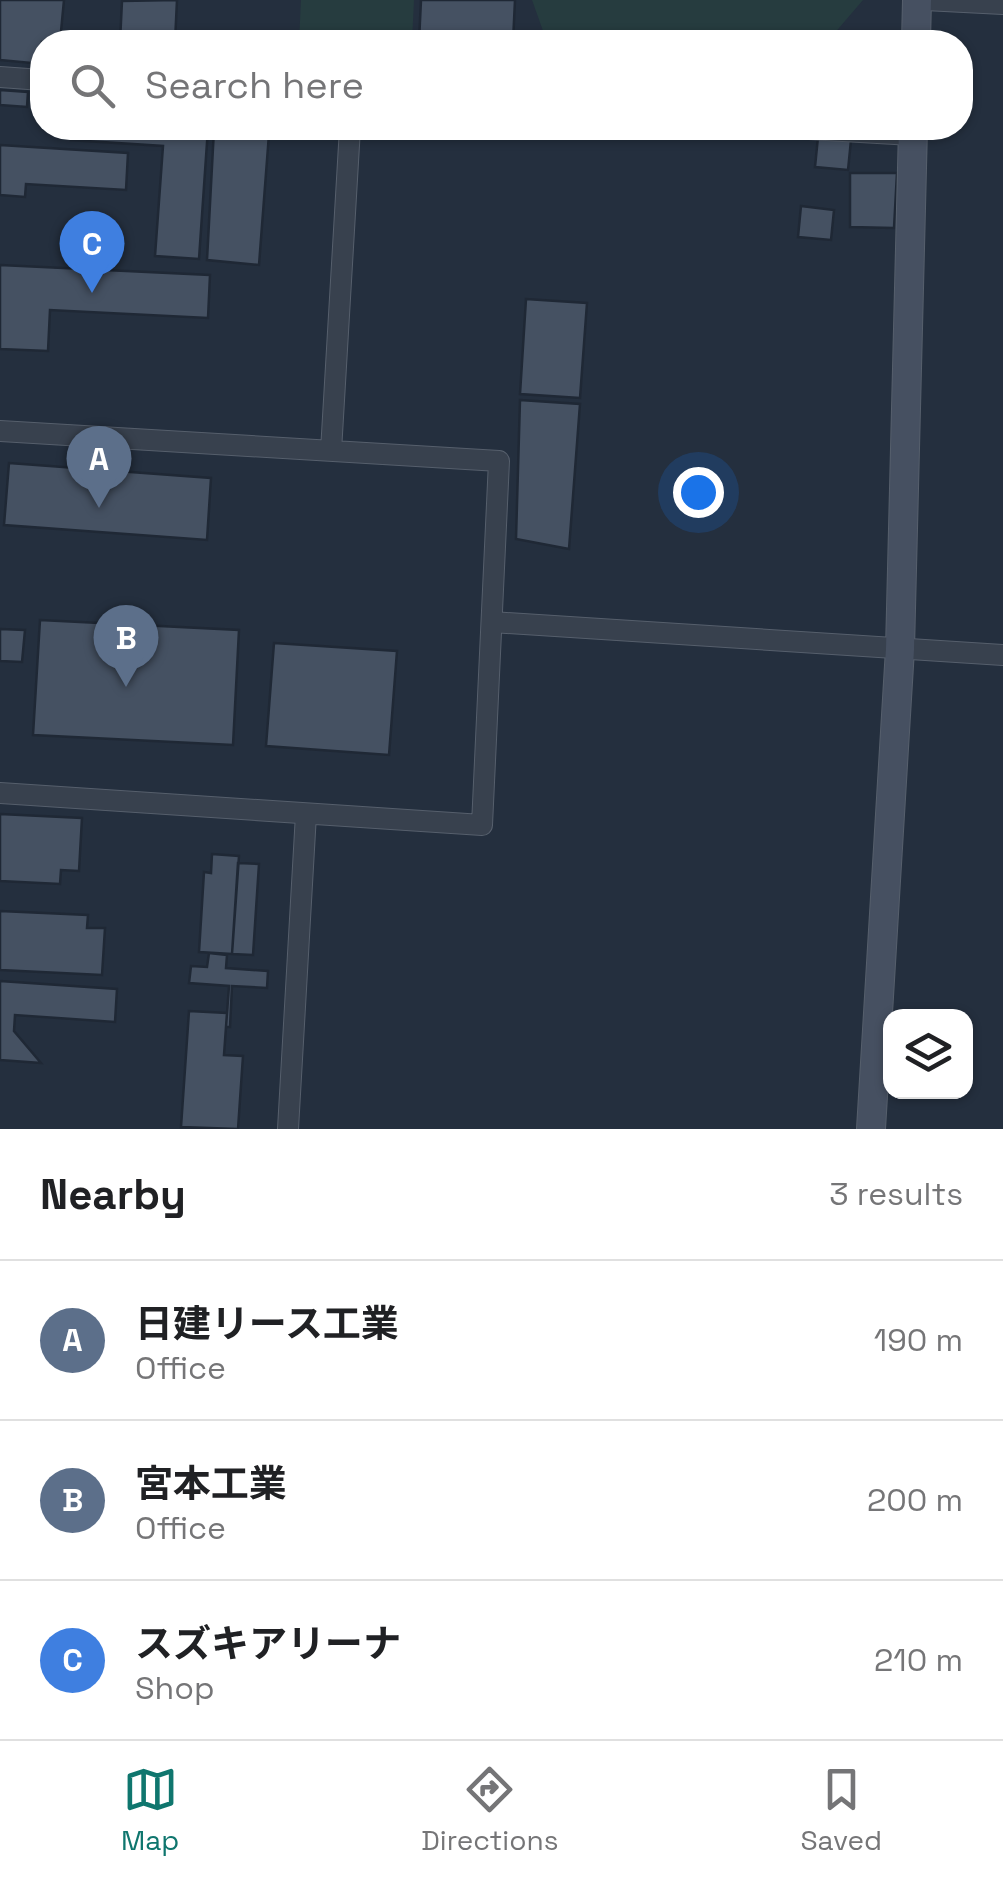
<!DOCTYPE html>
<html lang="en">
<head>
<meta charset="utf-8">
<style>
  body { margin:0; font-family:"Space Grotesk","Noto Sans JP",sans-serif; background:#f2f2f2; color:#202124 }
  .controls { position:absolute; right:30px; bottom:30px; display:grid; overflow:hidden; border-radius:20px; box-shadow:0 2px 8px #0004 }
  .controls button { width:90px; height:90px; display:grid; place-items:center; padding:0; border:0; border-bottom:2px solid #e0e0e0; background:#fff; color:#202124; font:50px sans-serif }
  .you { position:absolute; left:698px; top:492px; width:35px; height:35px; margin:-25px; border:8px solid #fff; border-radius:50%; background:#1a73e8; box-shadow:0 0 0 15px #1a73e833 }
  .badge { display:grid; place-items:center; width:65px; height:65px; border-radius:50%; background:#0f766e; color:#fff; font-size:32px; font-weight:700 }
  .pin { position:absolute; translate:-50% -82px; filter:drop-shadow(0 2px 5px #0008) }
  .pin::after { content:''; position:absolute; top:52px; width:35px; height:30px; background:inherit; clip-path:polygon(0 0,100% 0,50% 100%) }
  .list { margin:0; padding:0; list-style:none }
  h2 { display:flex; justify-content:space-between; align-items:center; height:130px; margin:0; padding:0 40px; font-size:42px }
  h2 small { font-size:32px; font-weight:400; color:#757577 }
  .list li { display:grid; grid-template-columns:65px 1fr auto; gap:30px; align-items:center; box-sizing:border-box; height:160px; padding:0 40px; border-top:2px solid #e0e0e0 }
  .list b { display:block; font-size:38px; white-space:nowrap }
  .list p { margin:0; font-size:32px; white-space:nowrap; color:#757577 }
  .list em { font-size:32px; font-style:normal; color:#757577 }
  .icon { flex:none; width:55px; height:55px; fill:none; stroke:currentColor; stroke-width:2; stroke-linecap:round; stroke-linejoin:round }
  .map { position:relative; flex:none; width:1003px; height:1129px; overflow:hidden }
  .search { position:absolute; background:#fff; box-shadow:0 2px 8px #0004; left:30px; right:30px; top:30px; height:110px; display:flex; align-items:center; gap:25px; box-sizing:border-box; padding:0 35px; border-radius:40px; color:#757577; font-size:38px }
  .sheet { height:610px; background:#fff }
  nav { display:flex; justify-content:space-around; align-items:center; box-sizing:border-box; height:140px; border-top:2px solid #e0e0e0; background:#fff; font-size:28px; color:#757577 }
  nav a { display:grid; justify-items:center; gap:5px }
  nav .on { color:#0f766e }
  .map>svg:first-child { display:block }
</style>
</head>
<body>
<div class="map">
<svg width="1003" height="1129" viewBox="0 0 1003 1129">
  <rect width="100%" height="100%" fill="#242f3e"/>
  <!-- green -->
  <path fill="#263c3f" d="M 301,0 L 414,0 L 412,42 L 299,42 Z
    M 532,0 L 863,0 L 827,42 L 547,42 Z"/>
  <!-- building -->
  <path fill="#455162" stroke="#1f2835" stroke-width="2.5" d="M 0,0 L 64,0 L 60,42 L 42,42 L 42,64 L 0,60 Z
    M 177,0 L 175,42 L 120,42 L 122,1 Z
    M 421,0 L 515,0 L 513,42 L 419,42 Z
    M 0,90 L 28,92 L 27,107 L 0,105 Z
    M 72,128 L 208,128 L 199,259 L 155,256 L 163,146 L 71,140 Z
    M 214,129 L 269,134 L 259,265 L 207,260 Z
    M 818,137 L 851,140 L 848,170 L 815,167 Z
    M 0,145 L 128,153 L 126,190 L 26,184 L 25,197 L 0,195 Z
    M 850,173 L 897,173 L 894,228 L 850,227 Z
    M 801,206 L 834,210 L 831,240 L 798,237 Z
    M 0,265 L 210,275 L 208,318 L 50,310 L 48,351 L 0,349 Z
    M 526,299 L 587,303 L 580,398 L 520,394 Z
    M 520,400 L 580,404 L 569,549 L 516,539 Z
    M 9,463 L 211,478 L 207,540 L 4,525 Z
    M 40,620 L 239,630 L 233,745 L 33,735 Z
    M 0,629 L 25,630 L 22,662 L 0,661 Z
    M 274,643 L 397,651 L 389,755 L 266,746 Z
    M 0,814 L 82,818 L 79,871 L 61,870 L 60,884 L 0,881 Z
    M 212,854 L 239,856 L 232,954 L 199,952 L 204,872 L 211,873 Z
    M 238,863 L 259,864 L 253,955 L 232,954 Z
    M 0,911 L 88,915 L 87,928 L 105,928 L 102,975 L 0,970 Z
    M 209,953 L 227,955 L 226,968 L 268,971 L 267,988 L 232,986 L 230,1027 L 226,1027 L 229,986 L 189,983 L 191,966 L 207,967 Z
    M 0,981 L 117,989 L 115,1022 L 15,1015 L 14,1031 L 41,1063 L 0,1060 Z
    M 189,1011 L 227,1013 L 224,1055 L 243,1056 L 238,1129 L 181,1127 Z"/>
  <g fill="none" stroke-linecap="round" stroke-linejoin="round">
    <!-- street casing -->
    <g stroke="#565f6c" stroke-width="22">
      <path id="street" d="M 925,0 L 1003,4
        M 0,77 L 42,80
        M 792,128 L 912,135
        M 0,431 L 499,461 L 482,825 L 0,793
        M 331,451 L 350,128
        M 492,622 L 1003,655
        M 288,1129 L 306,814"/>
    </g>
    <!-- secondary casing -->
    <g stroke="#565f6c" stroke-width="30">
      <path id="secondary" d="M 916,42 L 917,0
        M 871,1129 L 900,649 L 913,128"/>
    </g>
    <!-- street -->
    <use href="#street" stroke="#38414e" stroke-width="20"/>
    <!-- secondary -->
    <use href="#secondary" stroke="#465061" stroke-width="28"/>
  </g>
</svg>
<div class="controls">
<button><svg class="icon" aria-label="layers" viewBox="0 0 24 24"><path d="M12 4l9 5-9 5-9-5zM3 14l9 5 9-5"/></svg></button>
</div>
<div class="you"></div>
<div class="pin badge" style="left:99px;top:508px;background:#5c6f8a">A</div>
<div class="pin badge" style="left:126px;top:687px;background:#5c6f8a">B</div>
<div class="pin badge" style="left:92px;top:293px;background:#3f7fe0">C</div>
<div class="search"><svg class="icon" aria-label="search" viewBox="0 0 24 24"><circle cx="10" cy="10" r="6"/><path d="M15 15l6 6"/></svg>Search here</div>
</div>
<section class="sheet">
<h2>Nearby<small>3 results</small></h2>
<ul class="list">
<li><span class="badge" style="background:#5c6f8a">A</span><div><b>日建リース工業</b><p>Office</p></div><em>190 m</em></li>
<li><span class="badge" style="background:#5c6f8a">B</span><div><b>宮本工業</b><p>Office</p></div><em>200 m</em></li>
<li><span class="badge" style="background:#3f7fe0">C</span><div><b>スズキアリーナ</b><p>Shop</p></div><em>210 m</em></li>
</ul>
</section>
<nav>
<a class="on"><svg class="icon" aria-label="map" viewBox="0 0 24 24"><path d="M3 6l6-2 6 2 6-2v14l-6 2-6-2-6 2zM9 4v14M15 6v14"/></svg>Map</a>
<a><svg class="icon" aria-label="directions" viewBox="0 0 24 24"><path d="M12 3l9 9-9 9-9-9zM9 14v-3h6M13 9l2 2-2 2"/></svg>Directions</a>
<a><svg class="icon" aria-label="saved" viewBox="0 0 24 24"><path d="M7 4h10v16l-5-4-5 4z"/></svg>Saved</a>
</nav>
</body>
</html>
